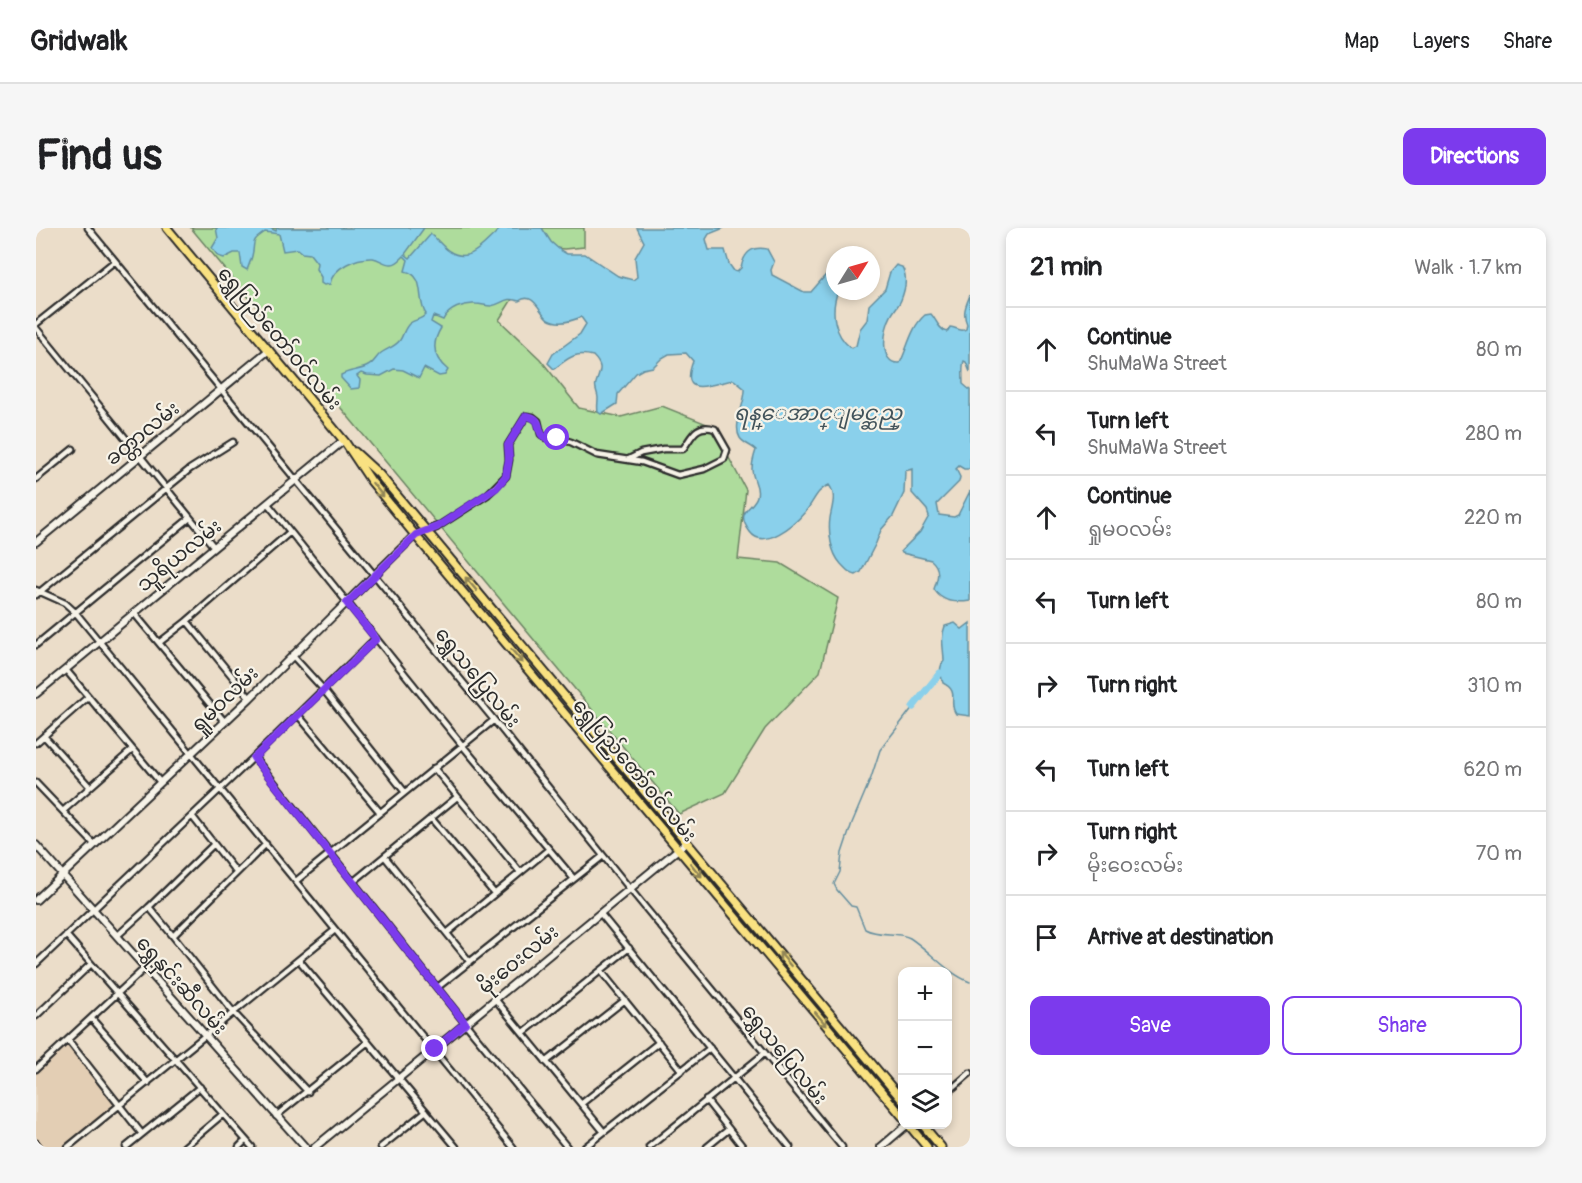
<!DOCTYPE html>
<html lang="en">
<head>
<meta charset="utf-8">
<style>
  body { margin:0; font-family:Pangolin,"Noto Sans Myanmar",sans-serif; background:#f6f6f6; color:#202124 }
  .controls { position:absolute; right:18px; bottom:18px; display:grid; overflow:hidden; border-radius:12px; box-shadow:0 3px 9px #0003 }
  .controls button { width:54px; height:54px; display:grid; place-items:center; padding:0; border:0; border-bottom:2px solid #e0e0e0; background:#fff; color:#202124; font:30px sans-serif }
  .compass { position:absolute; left:790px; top:18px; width:54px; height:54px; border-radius:50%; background:#fff; box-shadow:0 3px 9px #0003; rotate:53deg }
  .stop { position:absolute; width:18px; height:18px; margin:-14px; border:4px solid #7c3aed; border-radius:50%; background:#fff }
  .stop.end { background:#7c3aed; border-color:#fff; box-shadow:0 2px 6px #0008 }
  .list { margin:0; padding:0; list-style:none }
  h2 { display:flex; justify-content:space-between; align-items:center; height:78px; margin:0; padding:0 24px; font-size:26px }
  h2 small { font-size:20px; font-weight:400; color:#757577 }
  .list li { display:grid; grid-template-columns:39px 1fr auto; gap:18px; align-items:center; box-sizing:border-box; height:84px; padding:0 24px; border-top:2px solid #e0e0e0 }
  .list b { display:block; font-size:22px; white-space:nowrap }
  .list p { margin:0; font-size:20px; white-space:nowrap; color:#757577 }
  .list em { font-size:20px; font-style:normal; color:#757577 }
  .actions { display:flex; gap:12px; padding:18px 24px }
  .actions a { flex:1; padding:14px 0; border:2px solid #7c3aed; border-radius:12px; text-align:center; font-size:21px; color:#7c3aed }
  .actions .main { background:#7c3aed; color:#fff }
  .icon { flex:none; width:33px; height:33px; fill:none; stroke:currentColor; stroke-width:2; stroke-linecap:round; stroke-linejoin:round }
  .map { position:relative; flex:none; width:934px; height:919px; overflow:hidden; border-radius:12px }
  header { display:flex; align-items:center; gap:36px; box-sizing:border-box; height:84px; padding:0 30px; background:#fff; border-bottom:2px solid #e0e0e0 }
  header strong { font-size:28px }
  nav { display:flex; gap:33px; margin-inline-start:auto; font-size:21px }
  .intro { display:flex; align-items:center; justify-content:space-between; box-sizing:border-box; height:144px; padding:0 36px }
  h1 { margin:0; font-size:42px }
  .button { padding:15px 27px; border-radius:12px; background:#7c3aed; color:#fff; font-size:21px; font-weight:700 }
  main { display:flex; gap:36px; padding:0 36px }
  aside { flex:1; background:#fff; border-radius:12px; box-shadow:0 3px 9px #0003 }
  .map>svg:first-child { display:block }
</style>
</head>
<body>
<header>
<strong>Gridwalk</strong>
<nav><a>Map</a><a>Layers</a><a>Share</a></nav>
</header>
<div class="intro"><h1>Find us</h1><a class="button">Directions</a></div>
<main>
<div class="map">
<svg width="934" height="919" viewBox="0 0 934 919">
  <rect width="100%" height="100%" fill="#ebddc9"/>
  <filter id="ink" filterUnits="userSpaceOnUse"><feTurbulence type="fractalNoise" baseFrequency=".0167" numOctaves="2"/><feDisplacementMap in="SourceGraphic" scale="12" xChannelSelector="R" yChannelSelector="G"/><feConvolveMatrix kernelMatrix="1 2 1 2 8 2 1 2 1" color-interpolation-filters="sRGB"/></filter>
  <g filter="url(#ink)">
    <!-- built -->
    <path fill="#e3ceb4" d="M 32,816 L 79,877 L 28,919 L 6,919 L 0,911 L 0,844 Z"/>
    <!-- green -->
    <path fill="#aedc9c" stroke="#6c8464" stroke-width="1.5" d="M 155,0 L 548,0 L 548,19 L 528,21 L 509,19 L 463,92 L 504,131 L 543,180 L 585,189 L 626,178 L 676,198 L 710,262 L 702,331 L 744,335 L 802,370 L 784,444 L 729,501 L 689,565 L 643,586 Z"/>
    <!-- water -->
    <path fill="#8ad0eb" stroke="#648e9e" stroke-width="1.5" d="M 180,0 L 234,0 L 240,3 L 241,0 L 388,0 L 369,26 L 374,30 L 395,6 C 401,11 406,18 413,23 C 436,38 449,12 466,0 L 506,0 L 515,14 L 524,22 L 531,26 L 549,26 L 582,48 L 597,52 L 601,49 L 599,30 L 608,14 L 601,0 L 688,0 L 673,6 L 670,11 L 673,22 L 689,22 L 693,36 L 698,43 L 701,44 L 705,40 C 708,25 715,18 731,21 L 738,34 L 735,42 L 736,47 L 768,64 L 775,64 L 794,42 L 799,31 L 799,63 L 802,63 C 794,83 798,107 815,120 L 820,118 L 824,101 L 831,92 L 833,77 L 849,61 L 854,44 L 860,37 L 866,39 C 872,49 869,62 865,72 C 863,77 858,82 855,88 C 848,100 842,137 864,135 C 872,119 875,99 889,87 L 895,86 C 901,92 901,100 911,104 L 914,99 C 920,99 925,105 930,101 L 931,96 C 926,85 930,77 934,67 L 934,144 L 930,134 L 928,133 C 926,137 927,151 927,156 L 934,162 L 934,241 L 928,241 L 923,238 L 920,241 L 924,249 L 923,254 L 901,276 L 903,287 L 918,289 L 922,287 L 934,263 L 934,373 C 921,375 905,374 898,361 C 902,350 905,340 895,332 L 866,325 L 865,323 L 884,304 L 893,288 L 891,282 L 876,265 L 876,241 L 869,243 L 868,265 L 857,288 L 845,302 L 840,315 L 825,344 L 820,347 C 813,346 810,341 805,336 C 795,325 792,305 794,290 C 796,278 801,267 793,257 C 780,262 778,274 769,284 C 759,296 728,323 714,304 C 711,300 706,293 708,287 C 710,280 719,276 721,268 C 724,258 716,251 716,241 C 716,235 718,228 720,222 C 715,217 708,216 704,210 C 696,197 710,174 709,161 L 698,152 C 679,154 642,174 657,133 L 650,125 L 633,126 L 626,130 L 617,139 L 607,141 L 600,145 L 582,166 L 581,176 L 565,186 L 562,184 C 561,179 562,175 562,170 C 562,165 558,160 560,155 C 564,143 568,139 557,128 C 538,123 532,131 518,141 L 512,135 L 517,126 L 544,106 L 550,96 L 545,89 C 536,93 522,97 512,91 C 503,84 498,63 483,73 C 469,68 467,76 455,78 C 450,78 445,76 440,76 C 428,75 412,81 407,92 L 397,88 L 395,94 L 405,100 C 395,116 397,130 412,142 L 409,147 L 403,148 L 388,140 L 383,150 L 367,142 L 358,141 L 345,148 L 331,147 L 325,145 L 321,148 L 324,152 L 323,160 L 315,161 L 305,150 L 305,147 C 313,142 323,143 332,138 C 338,135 340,129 345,125 C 352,120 359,119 364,112 C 368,106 368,100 374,95 C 380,91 385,92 390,86 C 380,73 391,48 369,43 L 372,32 L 368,28 C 364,32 361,36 356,36 C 349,37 344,31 337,30 C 321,29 297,39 294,56 L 288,57 L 285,55 L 285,49 L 280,41 L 281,35 L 274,26 L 266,25 L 261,21 L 247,23 L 243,6 L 229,4 C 213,15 220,13 216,28 C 215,32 213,37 211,42 L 206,39 L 204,25 L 198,25 L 188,30 L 182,28 L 176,20 L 182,10 Z
      M 919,395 L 926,401 L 934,395 L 934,488 L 920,486 C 911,474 925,464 907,455 C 905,447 902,440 908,433 C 908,421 904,411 909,398 Z"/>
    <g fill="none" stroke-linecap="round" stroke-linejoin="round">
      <!-- stream -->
      <path stroke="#648e9e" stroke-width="1.5" d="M 877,479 L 844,522 L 835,550 L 816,595 L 806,625 L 804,644 L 798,656 L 801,662 L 815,678 L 820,679 L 829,701 C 843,709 863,703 874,710 C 895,724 911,745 934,754"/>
      <!-- river -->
      <path stroke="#8ad0eb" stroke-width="7" d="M 877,479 L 904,445"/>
      <!-- street casing -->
      <g stroke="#2b2b2b" stroke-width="9">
        <path id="street" d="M 52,0 L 458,492 L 594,661 L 806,919
          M 0,96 L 79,33
          M 0,100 L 178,319
          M 0,251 L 37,221
          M 232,276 L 426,517 L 538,651
          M 401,299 L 451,267 L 470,248 L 473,232 L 472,217 L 490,188 L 497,189 L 502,193 L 505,206 L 510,210 L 521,210 L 535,214 L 561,227 L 606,234 L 642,247 L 668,241 L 688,231 L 691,222 L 679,201 C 659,195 656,209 647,221 L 627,221 L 605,225 L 593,231
          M 0,362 L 29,375 L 40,385 L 477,919
          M 0,367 L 154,241 L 197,214
          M 98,385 L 188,493
          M 151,393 L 254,304
          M 124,414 L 151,393 L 214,470
          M 0,417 L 154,290
          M 256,427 L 287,461 L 368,563
          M 30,442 L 124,554
          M 262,487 L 343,583
          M 8,508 L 54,559
          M 0,515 L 52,469
          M 218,529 L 429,795 L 531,919
          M 398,540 L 484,644
          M 0,555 L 58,616
          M 27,583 L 96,522
          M 156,588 L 200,644
          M 395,590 L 458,665
          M 230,616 L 137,708 L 198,785 L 272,864
          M 349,629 L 434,734
          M 260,653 L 458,492
          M 317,654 L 421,569
          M 564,685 L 754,919
          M 411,705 L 513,621
          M 30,707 L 216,919
          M 81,708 L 113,679
          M 137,708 L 113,679 L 178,616
          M 263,732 L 420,919
          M 0,736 L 218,529 L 340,410
          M 565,743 L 646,843
          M 402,759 L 567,628
          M 459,771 L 568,904
          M 0,788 L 55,736
          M 56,791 L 112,855
          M 487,805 L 593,720
          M 32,812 L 106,906 L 164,859
          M 510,834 L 589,772
          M 0,841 L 109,740
          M 912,864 L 934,845
          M 670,872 L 707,919
          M 545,876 L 623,814
          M 240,888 L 332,814
          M 0,915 L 3,919
          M 32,919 L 299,702
          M 90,919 L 106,906
          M 148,919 L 187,886
          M 203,919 L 210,912
          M 345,919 L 390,883
          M 549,919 L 674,820
          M 613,919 L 729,825
          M 671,919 L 693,901"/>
      </g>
      <!-- secondary casing -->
      <g stroke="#2b2b2b" stroke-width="10">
        <path id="secondary" d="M 0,314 L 233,122
          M 0,466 L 307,213
          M 0,617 L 269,919
          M 0,672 L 214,470 L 379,307 L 401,299
          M 279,919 L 651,614
          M 845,919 L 872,896"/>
      </g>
      <!-- primary casing -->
      <g stroke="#2b2b2b" stroke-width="11">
        <path id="primary" d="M 131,0 L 309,214 L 335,253 L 379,307 L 867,889
          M 319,224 L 343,246 L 867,873
          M 872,896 L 891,919
          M 886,896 L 905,919"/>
      </g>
      <!-- street -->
      <use href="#street" stroke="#f7f3e8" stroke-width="4.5"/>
      <!-- secondary -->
      <use href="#secondary" stroke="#f7f3e8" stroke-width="6"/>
      <!-- primary -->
      <use href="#primary" stroke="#f9e181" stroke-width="7"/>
    </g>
    <!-- one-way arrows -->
    <defs><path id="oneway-shaft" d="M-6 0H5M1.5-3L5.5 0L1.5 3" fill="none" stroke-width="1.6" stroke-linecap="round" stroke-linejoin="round" transform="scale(1.5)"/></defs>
    <g stroke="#928656">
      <use href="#oneway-shaft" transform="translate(342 262) rotate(51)"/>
      <use href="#oneway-shaft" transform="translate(435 356) rotate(-130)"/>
      <use href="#oneway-shaft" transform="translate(481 428) rotate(50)"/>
      <use href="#oneway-shaft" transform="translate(660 642) rotate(50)"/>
      <use href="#oneway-shaft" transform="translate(749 731) rotate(-130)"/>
      <use href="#oneway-shaft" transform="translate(785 791) rotate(50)"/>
    </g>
  </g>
  <g fill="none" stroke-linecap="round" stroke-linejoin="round" filter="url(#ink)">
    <!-- route -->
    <path stroke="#7c3aed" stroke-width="8" d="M 399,821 L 429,795 L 218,530 L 340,411 L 311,375 L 380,307 L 401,299 L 460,260 L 470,248 L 473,231 L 472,217 L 490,188 C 509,190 499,206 510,210 C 514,211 518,210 521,210"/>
  </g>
  <g text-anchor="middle" stroke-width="4.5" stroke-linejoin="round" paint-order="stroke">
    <!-- street labels -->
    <g font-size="20" fill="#2b2b2b" stroke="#f7f3e8">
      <text transform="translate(244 110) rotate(50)" y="7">ရွှေပြည်တော်ဝင်လမ်း</text>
      <text transform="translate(106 205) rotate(-39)" y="7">ခတ္တာလမ်း</text>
      <text transform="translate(143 327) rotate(-39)" y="7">သူရိယလမ်း</text>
      <text transform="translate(442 449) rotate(51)" y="7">ရွှေသပြေလမ်း</text>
      <text transform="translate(188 471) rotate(-44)" y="7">ရှုမဝလမ်း</text>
      <text transform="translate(599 542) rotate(50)" y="7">ရွှေပြည်တော်ဝင်လမ်း</text>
      <text transform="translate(482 731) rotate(-39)" y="7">မိုးဝေးလမ်း</text>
      <text transform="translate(146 757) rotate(48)" y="7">ရွှေနှင်းဆီလမ်း</text>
      <text transform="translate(749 826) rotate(51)" y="7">ရွှေသပြေလမ်း</text>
    </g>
    <!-- water labels -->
    <g font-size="21" font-style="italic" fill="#43545b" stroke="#f7f3e8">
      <text x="782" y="192">ရန္ေအာင္ျမင္ဆည္</text>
    </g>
  </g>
</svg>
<div class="controls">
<button>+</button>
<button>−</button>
<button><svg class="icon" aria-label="layers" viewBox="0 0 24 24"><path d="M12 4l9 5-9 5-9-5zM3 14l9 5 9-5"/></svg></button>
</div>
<svg class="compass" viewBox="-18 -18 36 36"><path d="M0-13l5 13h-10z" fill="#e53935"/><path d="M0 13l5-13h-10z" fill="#757577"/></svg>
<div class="stop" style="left:521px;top:210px"></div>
<div class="stop end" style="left:399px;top:821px"></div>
</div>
<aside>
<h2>21 min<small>Walk · 1.7 km</small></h2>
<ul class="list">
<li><svg class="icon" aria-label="ahead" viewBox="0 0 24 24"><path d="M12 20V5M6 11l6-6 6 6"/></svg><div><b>Continue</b><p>ShuMaWa Street</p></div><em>80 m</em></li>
<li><svg class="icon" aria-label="left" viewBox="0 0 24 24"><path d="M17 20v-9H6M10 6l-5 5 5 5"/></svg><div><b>Turn left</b><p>ShuMaWa Street</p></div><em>280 m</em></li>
<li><svg class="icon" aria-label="ahead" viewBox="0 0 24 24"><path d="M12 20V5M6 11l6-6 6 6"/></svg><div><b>Continue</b><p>ရှုမဝလမ်း</p></div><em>220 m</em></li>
<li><svg class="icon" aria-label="left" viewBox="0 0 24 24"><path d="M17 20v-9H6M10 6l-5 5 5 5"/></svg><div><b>Turn left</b></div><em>80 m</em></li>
<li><svg class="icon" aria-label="right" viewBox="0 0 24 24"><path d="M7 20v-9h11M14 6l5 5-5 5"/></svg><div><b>Turn right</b></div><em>310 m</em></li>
<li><svg class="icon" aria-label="left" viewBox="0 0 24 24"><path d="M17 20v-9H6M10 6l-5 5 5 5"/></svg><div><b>Turn left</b></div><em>620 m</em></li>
<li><svg class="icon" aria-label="right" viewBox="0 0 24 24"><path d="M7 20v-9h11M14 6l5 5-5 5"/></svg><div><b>Turn right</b><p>မိုးဝေးလမ်း</p></div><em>70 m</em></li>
<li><svg class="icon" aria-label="arrive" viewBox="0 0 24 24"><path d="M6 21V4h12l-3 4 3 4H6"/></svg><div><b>Arrive at destination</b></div></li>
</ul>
<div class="actions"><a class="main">Save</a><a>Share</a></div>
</aside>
</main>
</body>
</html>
